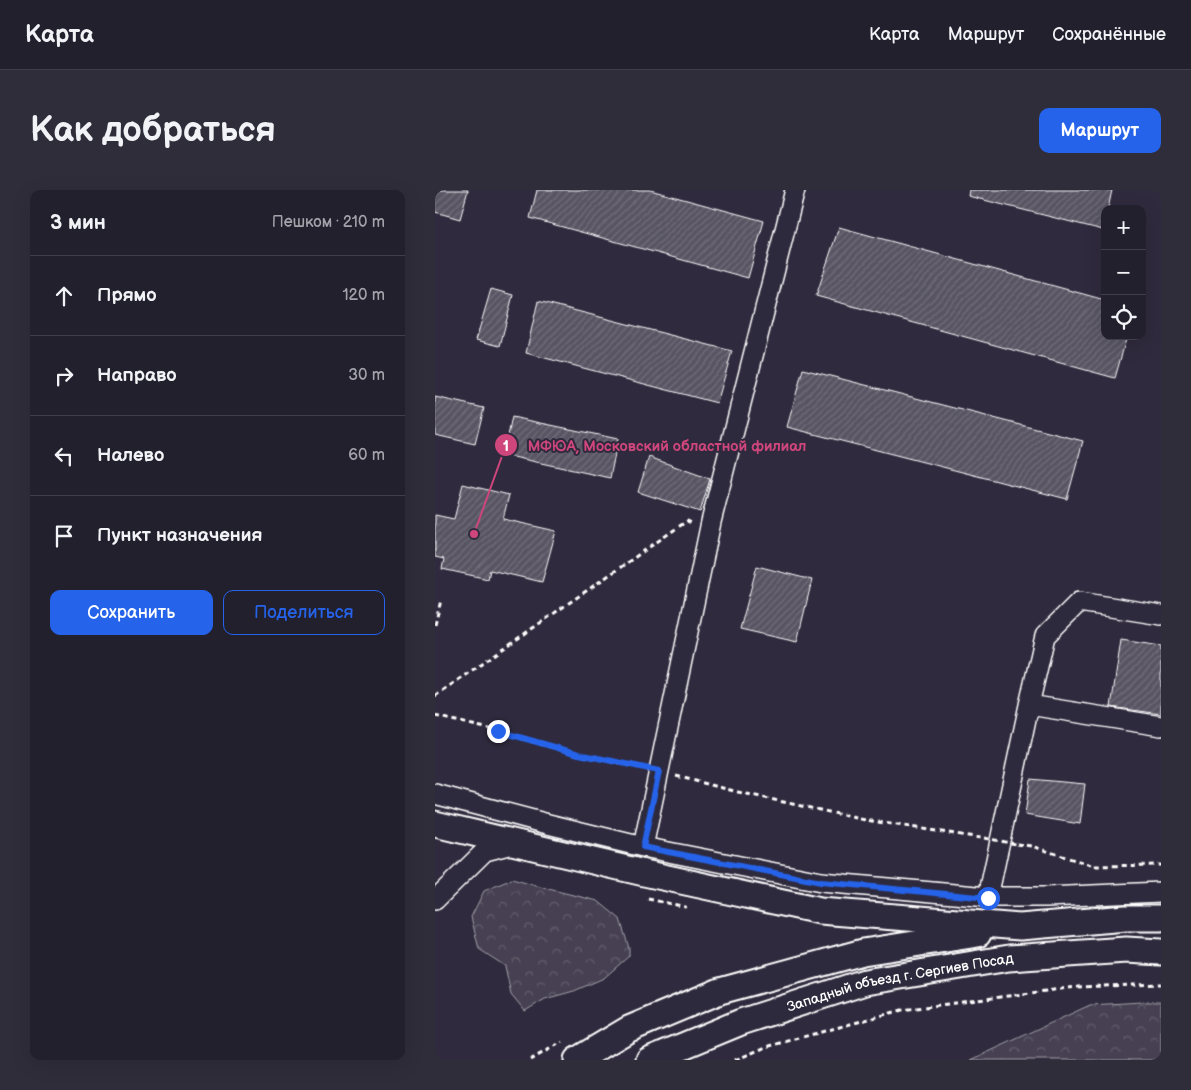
<!DOCTYPE html>
<html lang="ru">
<head>
<meta charset="utf-8">
<style>
  body { margin:0; font-family:"Balsamiq Sans",sans-serif; background:#2f2d3a; color:#f1f3f6 }
  .controls { position:absolute; right:15px; top:15px; display:grid; overflow:hidden; border-radius:10px; box-shadow:0 5px 20px #0002 }
  .controls button { width:45px; height:45px; display:grid; place-items:center; padding:0; border:0; border-bottom:1px solid #403e4a; background:#23202e; color:#f1f3f6; font:25px sans-serif }
  .stop { position:absolute; width:15px; height:15px; margin:-11px; border:4px solid #2563eb; border-radius:50%; background:#fff }
  .stop.end { background:#2563eb; border-color:#fff; box-shadow:0 1px 5px #0008 }
  .list { margin:0; padding:0; list-style:none }
  h2 { display:flex; justify-content:space-between; align-items:center; height:65px; margin:0; padding:0 20px; font-size:21px }
  h2 small { font-size:16px; font-weight:400; color:#a3a3aa }
  .list li { display:grid; grid-template-columns:32px 1fr auto; gap:15px; align-items:center; box-sizing:border-box; height:80px; padding:0 20px; border-top:1px solid #403e4a }
  .list b { display:block; font-size:19px; white-space:nowrap }
  .list em { font-size:16px; font-style:normal; color:#a3a3aa }
  .actions { display:flex; gap:10px; padding:15px 20px }
  .actions a { flex:1; padding:11px 0; border:1px solid #2563eb; border-radius:10px; text-align:center; font-size:18px; color:#2563eb }
  .actions .main { background:#2563eb; color:#fff }
  .icon { flex:none; width:28px; height:28px; fill:none; stroke:currentColor; stroke-width:2; stroke-linecap:round; stroke-linejoin:round }
  .map { position:relative; flex:none; width:726px; height:870px; overflow:hidden; border-radius:10px }
  header { display:flex; align-items:center; gap:30px; box-sizing:border-box; height:70px; padding:0 25px; background:#23202e; border-bottom:1px solid #403e4a }
  header strong { font-size:24px }
  nav { display:flex; gap:28px; margin-inline-start:auto; font-size:18px }
  .intro { display:flex; align-items:center; justify-content:space-between; box-sizing:border-box; height:120px; padding:0 30px }
  h1 { margin:0; font-size:35px }
  .button { padding:12px 22px; border-radius:10px; background:#2563eb; color:#fff; font-size:18px; font-weight:700 }
  main { display:flex; gap:30px; padding:0 30px }
  aside { flex:1; background:#23202e; border-radius:10px; box-shadow:0 5px 20px #0002 }
  .map>svg:first-child { display:block }
</style>
</head>
<body>
<header>
<strong>Карта</strong>
<nav><a>Карта</a><a>Маршрут</a><a>Сохранённые</a></nav>
</header>
<div class="intro"><h1>Как добраться</h1><a class="button">Маршрут</a></div>
<main>
<aside>
<h2>3 мин<small>Пешком · 210 m</small></h2>
<ul class="list">
<li><svg class="icon" aria-label="ahead" viewBox="0 0 24 24"><path d="M12 20V5M6 11l6-6 6 6"/></svg><div><b>Прямо</b></div><em>120 m</em></li>
<li><svg class="icon" aria-label="right" viewBox="0 0 24 24"><path d="M7 20v-9h11M14 6l5 5-5 5"/></svg><div><b>Направо</b></div><em>30 m</em></li>
<li><svg class="icon" aria-label="left" viewBox="0 0 24 24"><path d="M17 20v-9H6M10 6l-5 5 5 5"/></svg><div><b>Налево</b></div><em>60 m</em></li>
<li><svg class="icon" aria-label="arrive" viewBox="0 0 24 24"><path d="M6 21V4h12l-3 4 3 4H6"/></svg><div><b>Пункт назначения</b></div></li>
</ul>
<div class="actions"><a class="main">Сохранить</a><a>Поделиться</a></div>
</aside>
<div class="map">
<svg width="726" height="870" viewBox="0 0 726 870">
  <defs>
    <pattern id="forest-crowns" width="20" height="18" patternUnits="userSpaceOnUse" patternTransform="scale(1.25)"><rect width="20" height="18" fill="#464152"/><path d="M2 6a3 3 0 1 1 6 0M12 15a3 3 0 1 1 6 0" fill="none" stroke="#625e6c"/></pattern>
    <pattern id="building-hatch" width="6" height="6" patternUnits="userSpaceOnUse" patternTransform="scale(1.25)"><rect width="6" height="6" fill="#595564"/><path d="M-1 1l2-2M0 6l6-6M5 7l2-2" fill="none" stroke="#726e7b"/></pattern>
  </defs>
  <rect width="100%" height="100%" fill="#2f2a3d"/>
  <filter id="ink" filterUnits="userSpaceOnUse"><feTurbulence type="fractalNoise" baseFrequency=".02" numOctaves="2"/><feDisplacementMap in="SourceGraphic" scale="10" xChannelSelector="R" yChannelSelector="G"/><feConvolveMatrix kernelMatrix="1 2 1 2 8 2 1 2 1" color-interpolation-filters="sRGB"/></filter>
  <g filter="url(#ink)">
    <!-- forest -->
    <path fill="url(#forest-crowns)" stroke="#a2a0a8" d="M 77,689 L 105,697 L 163,711 L 185,729 L 194,758 L 194,766 L 169,788 L 139,801 L 110,809 L 90,821 L 76,804 L 70,776 L 44,759 L 36,727 L 49,701 Z
      M 707,812 L 726,812 L 726,870 L 536,870 L 655,815 Z"/>
    <!-- building -->
    <path fill="url(#building-hatch)" stroke="#fff" d="M 0,0 L 33,0 L 25,29 L 0,22 Z
      M 102,0 L 215,0 L 329,31 L 313,88 L 95,28 Z
      M 534,0 L 677,0 L 673,19 L 670,19 L 670,32 L 668,40 L 533,6 Z
      M 404,37 L 670,110 L 670,146 L 692,146 L 680,188 L 381,106 Z
      M 56,99 L 78,105 L 65,156 L 41,150 Z
      M 103,111 L 297,161 L 282,213 L 91,163 Z
      M 368,179 L 648,251 L 632,309 L 352,237 Z
      M 0,207 L 49,218 L 40,254 L 0,245 Z
      M 77,227 L 183,249 L 175,288 L 69,265 Z
      M 214,267 L 275,289 L 265,322 L 203,302 Z
      M 28,294 L 74,305 L 68,329 L 121,341 L 107,392 L 55,380 L 53,389 L 7,379 L 9,369 L 0,367 L 0,325 L 19,329 Z
      M 322,376 L 377,390 L 362,452 L 305,439 Z
      M 686,450 L 726,456 L 726,524 L 676,517 Z
      M 595,589 L 650,594 L 645,634 L 590,625 Z"/>
    <g fill="none" stroke-linecap="round" stroke-linejoin="round">
      <!-- minor casing -->
      <g stroke="#fff" stroke-width="22">
        <path id="minor" d="M 594,515 L 726,536
          M 0,604 L 113,634 L 208,657 L 386,692 L 553,707 L 611,707 L 726,702
          M 208,657 L 276,332 L 360,0
          M 553,707 L 594,515 L 610,446 L 644,412 L 726,425
          M 0,710 L 50,661 L 77,654"/>
      </g>
      <!-- major casing -->
      <g stroke="#fff" stroke-width="29">
        <g id="major">
          <path d="M 0,634 L 209,683 L 385,721 L 585,737 L 691,728 L 726,728"/>
          <path d="M 142,870 L 194,839 L 285,801 L 428,762 L 543,744"/>
          <path id="s1" d="M 214,870 L 306,832 L 430,792 L 574,768 L 691,760 L 726,762"/>
        </g>
      </g>
      <!-- path -->
      <path stroke="#fff" stroke-width="3" stroke-dasharray="5 4" stroke-linecap="butt" d="M 0,435 L 6,410
        M 0,506 L 252,331 L 257,333
        M 0,526 L 63,541 L 143,564 L 206,577
        M 241,586 L 303,602 L 430,630 L 546,648
        M 582,654 L 596,656 L 659,676 L 726,675
        M 213,709 L 251,717
        M 95,870 L 127,852
        M 300,870 L 331,857 L 467,820 L 641,797 L 726,794"/>
      <!-- minor -->
      <use href="#minor" stroke="#2f2a3d" stroke-width="19"/>
      <!-- major -->
      <use href="#major" stroke="#2f2a3d" stroke-width="25"/>
      <!-- path-bridge -->
      <path stroke="#fff" stroke-width="3" stroke-dasharray="5 4" stroke-linecap="butt" d="M 549,648 L 581,654"/>
    </g>
  </g>
  <g fill="none" stroke-linecap="round" stroke-linejoin="round" filter="url(#ink)">
    <!-- route -->
    <path stroke="#2563eb" stroke-width="6" d="M 63,541 L 144,564 L 224,581 L 208,657 L 386,692 L 553,708"/>
  </g>
  <g text-anchor="middle" stroke-width="4" stroke-linejoin="round" paint-order="stroke">
    <!-- street labels -->
    <g font-size="14" fill="#fff" stroke="#2f2a3d">
      <text dy="5" stroke="none"><textPath href="#s1" startOffset="264">Западный объезд г. Сергиев Посад</textPath></text>
    </g>
  </g>
  <!-- callouts -->
  <path fill="none" stroke="#ce467c" stroke-width="2" d="M39 344L71 255"/>
  <g fill="#ce467c" stroke="#2f2a3d" stroke-width="2">
    <circle cx="39" cy="344" r="5"/>
    <circle cx="71" cy="255" r="12"/>
  </g>
  <g font-size="15" text-anchor="middle" font-weight="bold" fill="#fff">
    <text x="71" y="261">1</text>
  </g>
  <g font-size="15" text-anchor="middle" font-weight="bold" fill="#ce467c" stroke="#2f2a3d" stroke-width="4" stroke-linejoin="round" paint-order="stroke">
    <text x="232" y="261">МФЮА, Московский областной филиал</text>
  </g>
</svg>
<div class="controls">
<button>+</button>
<button>−</button>
<button><svg class="icon" aria-label="locate" viewBox="0 0 24 24"><circle cx="12" cy="12" r="6"/><path d="M12 2v4M12 18v4M2 12h4M18 12h4"/></svg></button>
</div>
<div class="stop" style="left:553px;top:708px"></div>
<div class="stop end" style="left:63px;top:541px"></div>
</div>
</main>
</body>
</html>
